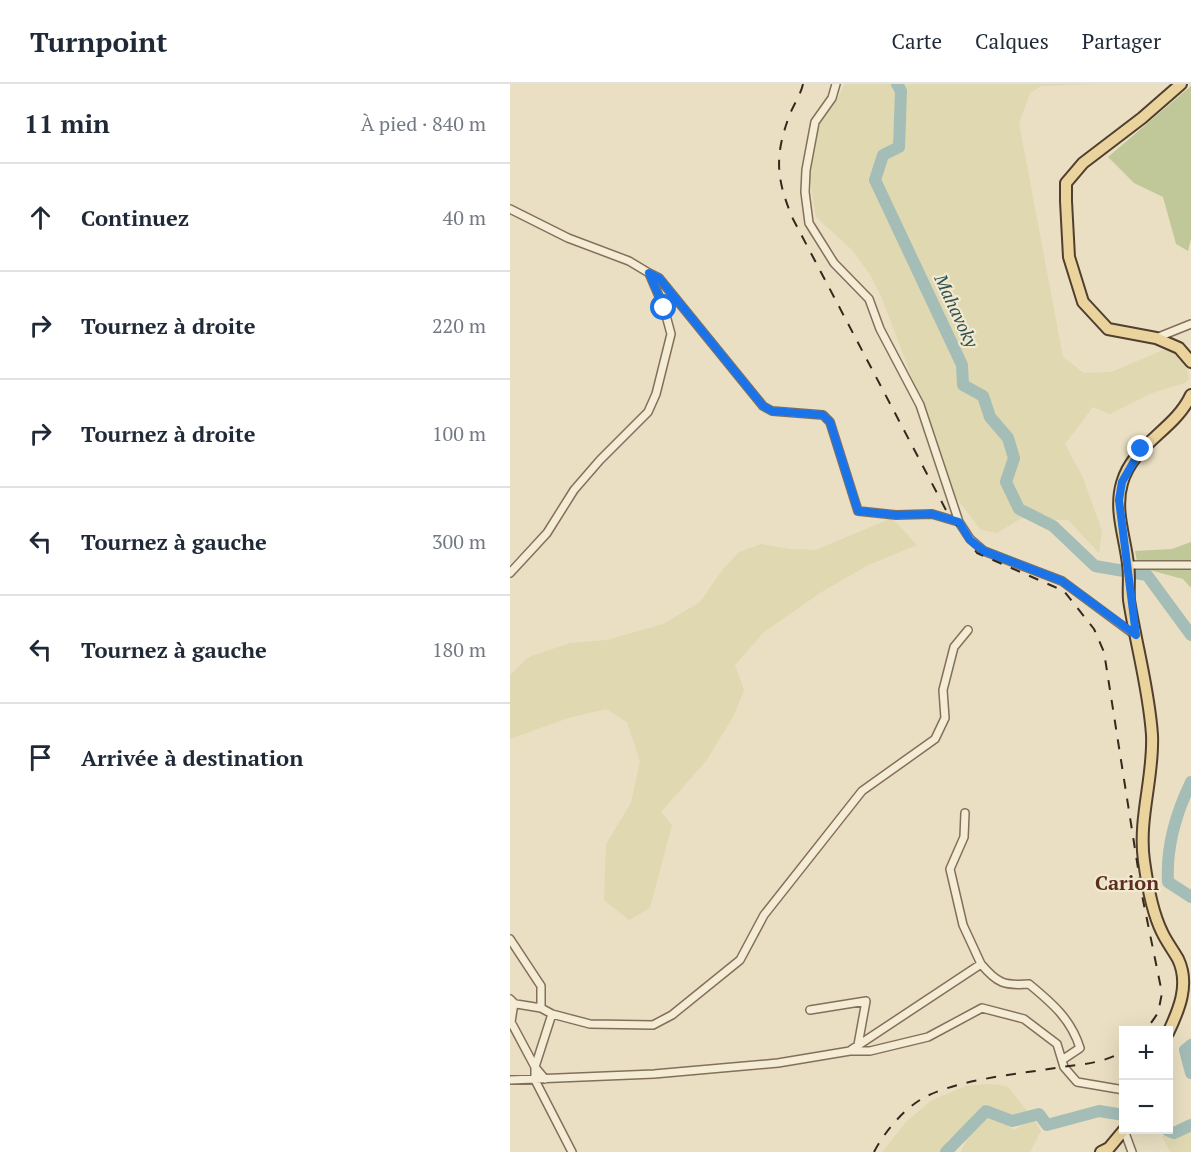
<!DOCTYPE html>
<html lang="fr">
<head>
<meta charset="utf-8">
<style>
  body { margin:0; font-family:"PT Serif",serif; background:#f2f2f3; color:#1f2937 }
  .controls { position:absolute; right:18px; bottom:18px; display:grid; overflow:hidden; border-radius:0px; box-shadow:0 6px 24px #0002 }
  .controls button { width:54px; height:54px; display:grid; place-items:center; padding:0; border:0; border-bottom:2px solid #e0e1e3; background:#fff; color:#1f2937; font:30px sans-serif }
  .stop { position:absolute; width:18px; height:18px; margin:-14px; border:4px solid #1a73e8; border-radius:50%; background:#fff }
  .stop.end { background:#1a73e8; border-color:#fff; box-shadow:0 2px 6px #0008 }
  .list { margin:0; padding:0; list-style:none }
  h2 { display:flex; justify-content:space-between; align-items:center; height:78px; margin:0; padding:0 24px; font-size:26px }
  h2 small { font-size:20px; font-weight:400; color:#747a83 }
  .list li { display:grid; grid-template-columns:39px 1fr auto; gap:18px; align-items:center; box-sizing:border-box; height:108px; padding:0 24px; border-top:2px solid #e0e1e3 }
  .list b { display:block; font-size:22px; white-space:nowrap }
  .list em { font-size:20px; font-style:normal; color:#747a83 }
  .icon { flex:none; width:33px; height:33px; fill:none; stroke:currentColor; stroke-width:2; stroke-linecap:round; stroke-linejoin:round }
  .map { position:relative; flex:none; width:681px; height:1068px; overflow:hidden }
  header { display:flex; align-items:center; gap:36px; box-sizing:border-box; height:84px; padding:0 30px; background:#fff; border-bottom:2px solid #e0e1e3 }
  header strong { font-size:28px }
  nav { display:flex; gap:33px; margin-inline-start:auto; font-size:21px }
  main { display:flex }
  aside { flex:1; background:#fff }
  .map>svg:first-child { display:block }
</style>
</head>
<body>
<header>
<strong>Turnpoint</strong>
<nav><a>Carte</a><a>Calques</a><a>Partager</a></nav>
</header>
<main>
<aside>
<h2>11 min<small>À pied · 840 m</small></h2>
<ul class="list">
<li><svg class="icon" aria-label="ahead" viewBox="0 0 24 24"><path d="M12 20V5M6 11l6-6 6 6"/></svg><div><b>Continuez</b></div><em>40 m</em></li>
<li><svg class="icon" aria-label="right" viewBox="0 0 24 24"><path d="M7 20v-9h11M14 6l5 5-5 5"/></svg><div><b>Tournez à droite</b></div><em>220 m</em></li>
<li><svg class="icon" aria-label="right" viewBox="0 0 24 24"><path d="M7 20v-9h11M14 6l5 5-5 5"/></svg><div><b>Tournez à droite</b></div><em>100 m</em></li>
<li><svg class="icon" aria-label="left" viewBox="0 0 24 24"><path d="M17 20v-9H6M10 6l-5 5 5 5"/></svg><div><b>Tournez à gauche</b></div><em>300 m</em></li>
<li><svg class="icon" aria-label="left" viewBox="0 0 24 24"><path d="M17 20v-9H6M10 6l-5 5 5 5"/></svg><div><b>Tournez à gauche</b></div><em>180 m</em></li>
<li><svg class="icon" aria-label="arrive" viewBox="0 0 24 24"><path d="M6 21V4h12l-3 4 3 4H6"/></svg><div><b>Arrivée à destination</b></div></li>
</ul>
</aside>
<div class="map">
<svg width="681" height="1068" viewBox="0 0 681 1068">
  <rect width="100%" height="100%" fill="#eadfc2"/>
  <!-- farmland -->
  <path fill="#dfd8b1" d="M 335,0 L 591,0 L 531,2 L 520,9 L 509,39 L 553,273 L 574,289 L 601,288 L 658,264 L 669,268 L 675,276 L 679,295 L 675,299 L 642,309 L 600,330 L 583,323 L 555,360 L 573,394 L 592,447 L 589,469 L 558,436 L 543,436 L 534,430 L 510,435 L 487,449 L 471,446 L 437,402 L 423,349 L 371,212 L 359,189 L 342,166 L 306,133 L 298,83 L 305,38 L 327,15 Z
    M 382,434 L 407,461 L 358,481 L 310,509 L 254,548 L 225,581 L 234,606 L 224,631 L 196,677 L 151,728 L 162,741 L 140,824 L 119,836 L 94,816 L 96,760 L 121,719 L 130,677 L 117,638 L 96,625 L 58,634 L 0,655 L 0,591 L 19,573 L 60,559 L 97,556 L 153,540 L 190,518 L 213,485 L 229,468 L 251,460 L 279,465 L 306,466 Z
    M 479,1000 L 497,1002 L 518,1028 L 506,1034 L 476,1020 L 466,1028 L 456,1042 L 439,1055 L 430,1068 L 372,1068 L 397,1037 L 422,1016 L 456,1002 Z
    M 482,1033 L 505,1046 L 523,1034 L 531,1047 L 520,1068 L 451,1068 L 461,1047 L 474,1035 Z
    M 681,1048 L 681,1068 L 660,1068 L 652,1052 Z"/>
  <!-- green -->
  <path fill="#c0c798" d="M 681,2 L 681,155 L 678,167 L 666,160 L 653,113 L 624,99 L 598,73 Z
    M 681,458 L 681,504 L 673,495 L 628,483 L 625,467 L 662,465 Z"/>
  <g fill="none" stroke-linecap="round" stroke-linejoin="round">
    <!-- river -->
    <path stroke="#a4bdb6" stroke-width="12" d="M 387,0 L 391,7 L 389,63 L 373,71 L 365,96 L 452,281 L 453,301 L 473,312 L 480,333 L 498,354 L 504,374 L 496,398 L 509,425 L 543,442 L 585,482 L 637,491 L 681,551
      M 681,698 C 666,729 656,763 658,798 L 681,813
      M 681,961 L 675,966 L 681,989
      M 657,1046 L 664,1049 L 681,1041
      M 436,1068 L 476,1027 L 502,1037 L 529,1030 L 537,1041 L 589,1027 L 614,1031"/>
    <!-- street casing -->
    <g stroke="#82705b" stroke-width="10">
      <path id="street" d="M 326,0 L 322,14 L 305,38 L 296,86 L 295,108 L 299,139 L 324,179 L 359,215 L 370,245 L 410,321 L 449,438 L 460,455 L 474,467 L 552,497 L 625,551
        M 0,125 L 58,154 L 119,177 L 139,189 L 154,224 L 161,250 L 146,310 L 138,328 L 90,376 L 64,406 L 37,449 L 0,489
        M 139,189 L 149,194 L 253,322 L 262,327 L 313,331 L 320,338 L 348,427 L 386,431 L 422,430 L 449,438
        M 646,254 L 681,240
        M 618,481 L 681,481
        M 455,729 L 454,753 L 440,785 L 453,841 L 471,880
        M 0,855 L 31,902 L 31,924 L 42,930
        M 0,915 L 4,919 L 1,938 L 25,983 L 35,995
        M 0,919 L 31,924
        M 300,926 L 356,917 L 348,961
        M 341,966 L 471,880 C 487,899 494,902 519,900 C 542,919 561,935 570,964 L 552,976
        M 0,996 L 144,990 L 268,979 L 340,967 L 360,967 L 418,953 L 472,924 L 514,935 L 547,960 L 554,983 L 567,998 L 614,1006
        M 614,1046 L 622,1068
        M 62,1068 L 25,996 L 25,983 L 42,930 L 80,940 L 143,941 L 162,931 L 230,876 L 254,831 L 352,707 L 425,655 L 435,634 L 433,606 L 444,563 L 458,546"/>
    </g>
    <!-- primary casing -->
    <g stroke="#503f2f" stroke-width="14">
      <path id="primary" d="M 671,0 L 632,34 L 573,79 L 556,99 L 556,117 L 559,173 L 573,218 L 598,245 L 646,254 L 669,264 L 681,278
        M 658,949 C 669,926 680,900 668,875 C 663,866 656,857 652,848 C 642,828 637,799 634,777 C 628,734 644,693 642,651 C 639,605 626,561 619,516 C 618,504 620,492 618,480 C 615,453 604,426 612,399 C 623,360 665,346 681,311
        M 591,1068 L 599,1064 L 614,1046"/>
    </g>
    <!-- street -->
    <use href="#street" stroke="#f5ecd5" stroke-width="7"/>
    <!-- primary -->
    <use href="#primary" stroke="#ead39d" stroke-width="10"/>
    <!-- rail -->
    <path stroke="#33291e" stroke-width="2" stroke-dasharray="10 10" stroke-linecap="butt" d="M 293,0 C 291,10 284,20 280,30 C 264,72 266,95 283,135 L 437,428 L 467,469 L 554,507 L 584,545 L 594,568 L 633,816 L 652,909 L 648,929 L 636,946
      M 364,1068 C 375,1047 395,1023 417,1012 C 455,994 510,990 552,983 C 574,980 594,979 614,967"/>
  </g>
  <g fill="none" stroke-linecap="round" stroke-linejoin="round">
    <!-- route -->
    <path stroke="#1a73e8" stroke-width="8" d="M 154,224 L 139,189 L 149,194 L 253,322 L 262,327 L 313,331 L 320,338 L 348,427 L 386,431 L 422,430 L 449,438 L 460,456 L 474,467 L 552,497 L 626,551 L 609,416 L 612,398 L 631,365"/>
  </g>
  <g text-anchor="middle" stroke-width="4.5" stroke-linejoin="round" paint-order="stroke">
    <!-- water labels -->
    <g font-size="18" font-style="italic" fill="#2e5250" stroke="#f2e9d1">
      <text transform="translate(446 227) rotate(65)" y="6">Mahavoky</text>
    </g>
    <!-- quarter labels -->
    <g font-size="20" font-weight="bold" fill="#5c2e21" stroke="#f2e9d1">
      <text x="617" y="806">Carion</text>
    </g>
  </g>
</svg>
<div class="controls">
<button>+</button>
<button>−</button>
</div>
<div class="stop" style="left:154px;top:224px"></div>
<div class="stop end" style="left:631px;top:365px"></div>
</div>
</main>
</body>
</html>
